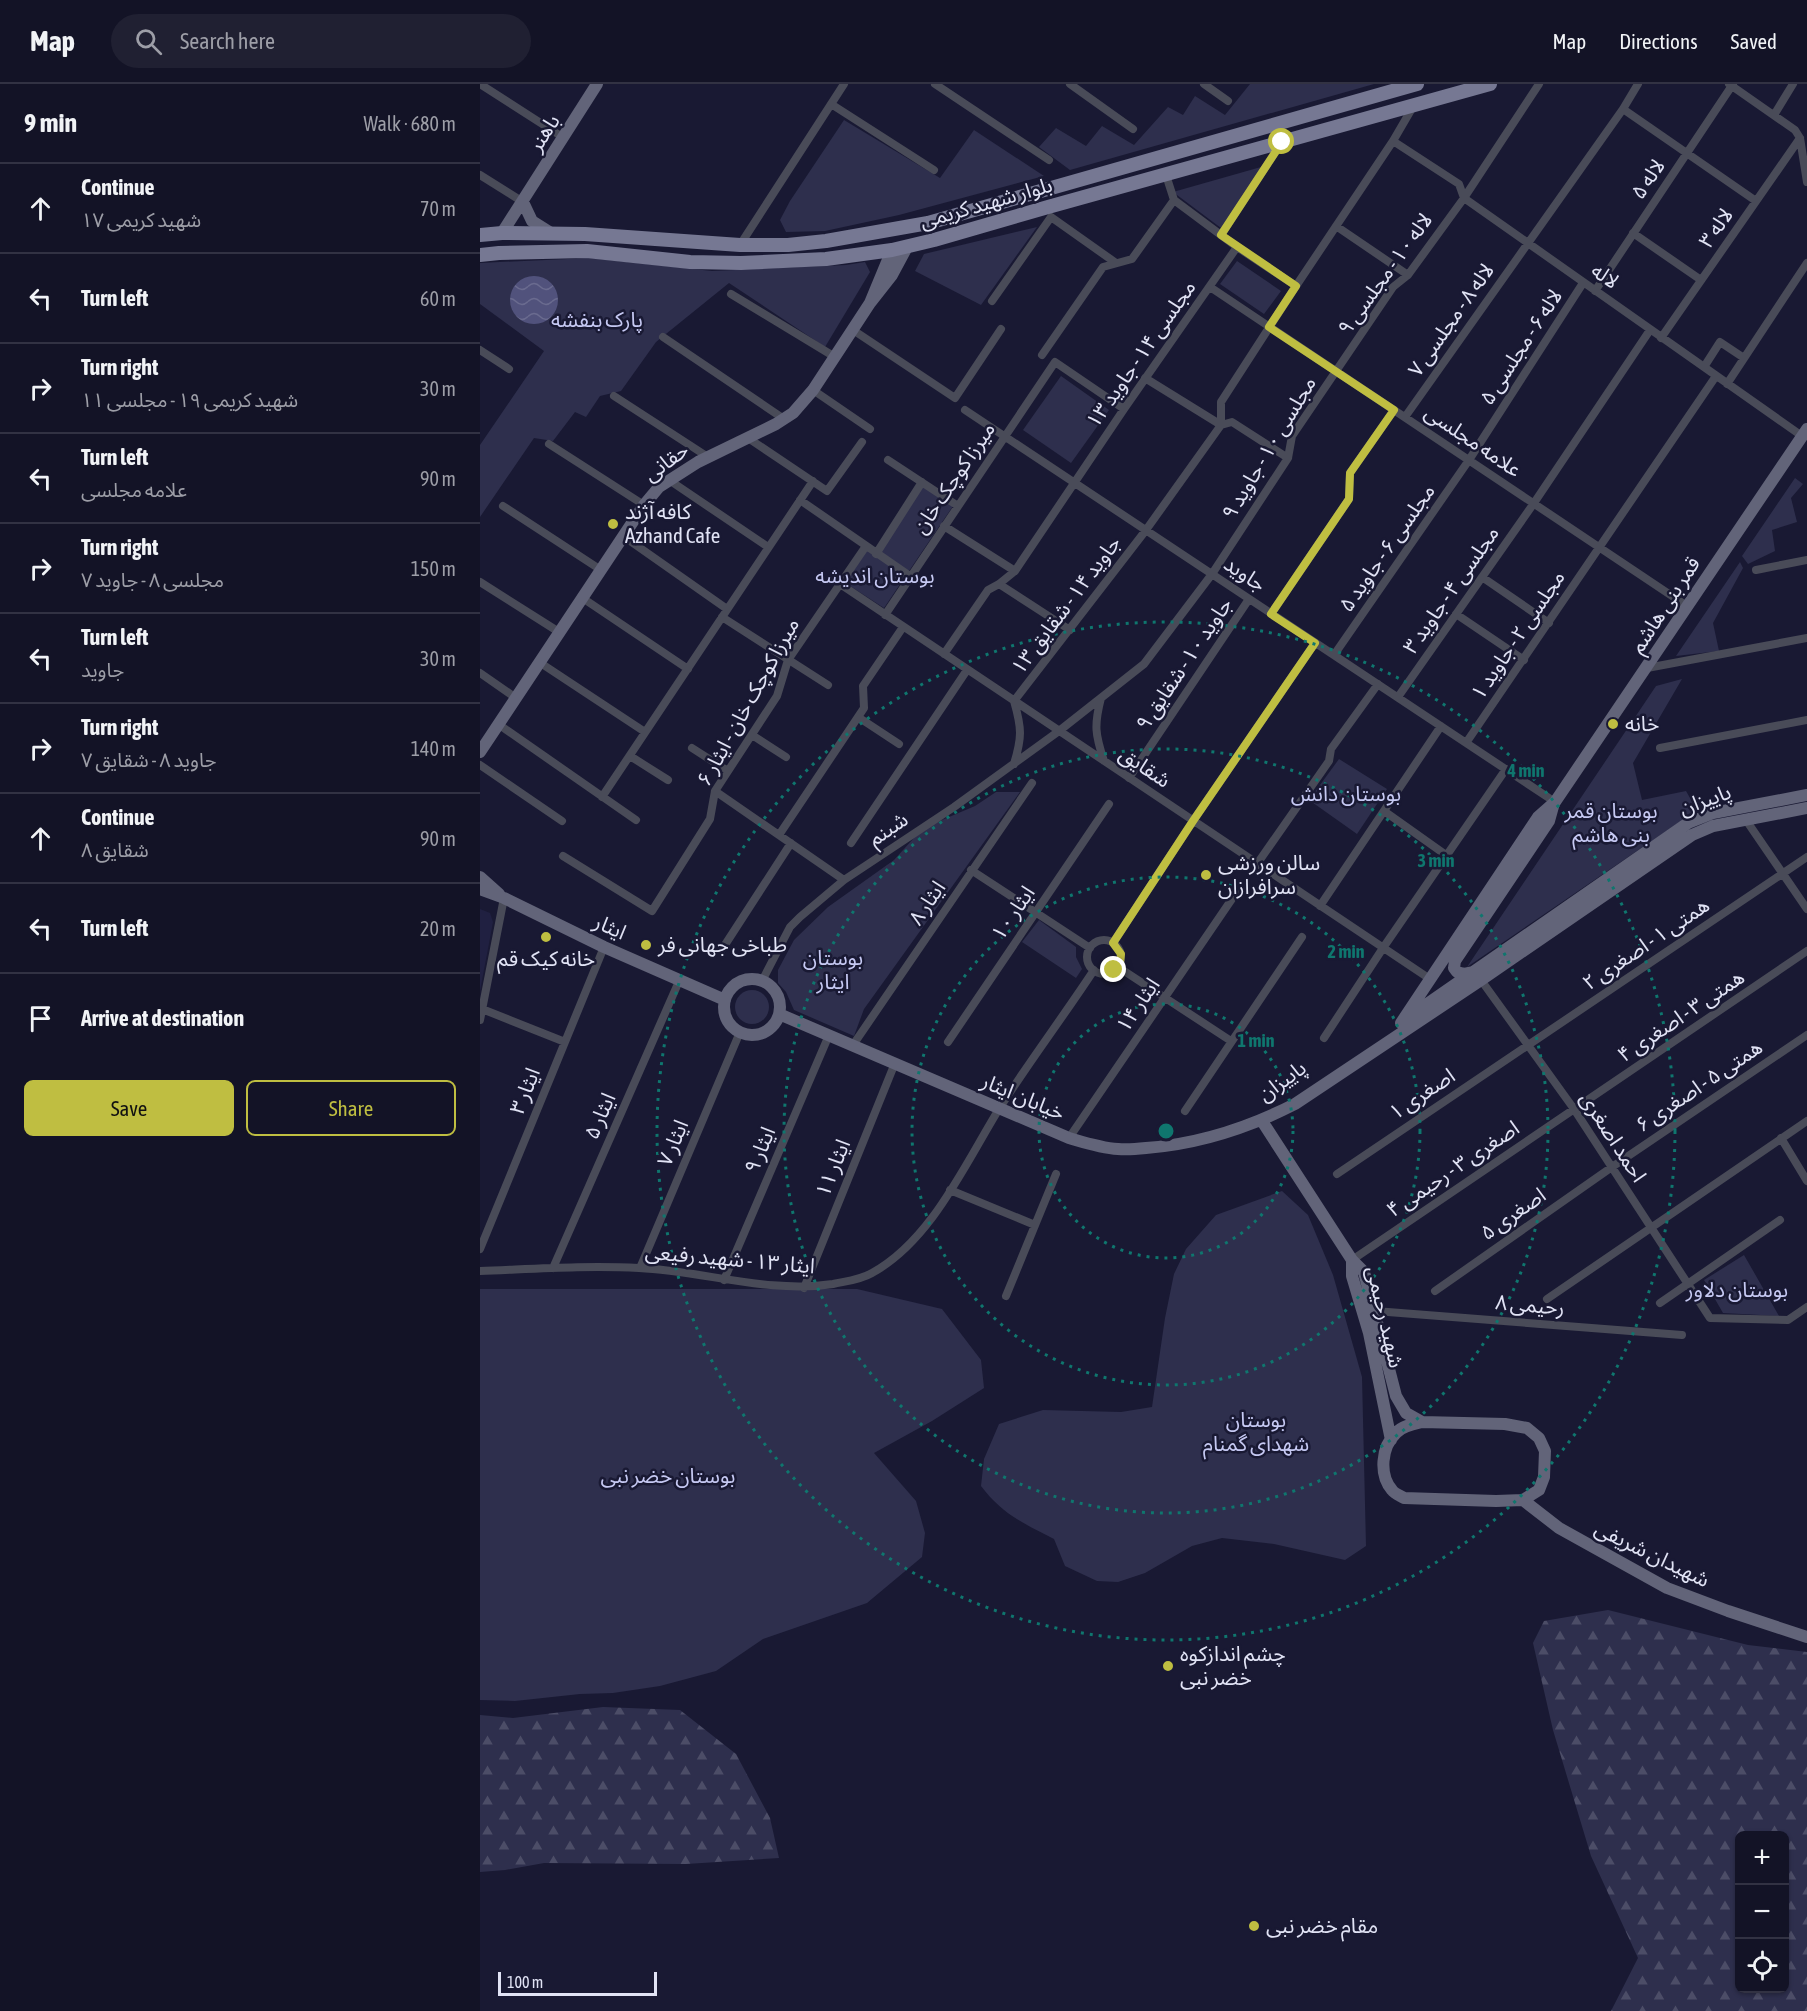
<!DOCTYPE html>
<html lang="en">
<head>
<meta charset="utf-8">
<style>
  body { margin:0; font-family:"Asap Condensed","Noto Sans Arabic",sans-serif; background:#202032; color:#f1f3f6 }
  .controls { position:absolute; right:18px; bottom:18px; display:grid; overflow:hidden; border-radius:9px; box-shadow:0 2px 4px #0004 }
  .controls button { width:54px; height:54px; display:grid; place-items:center; padding:0; border:0; border-bottom:2px solid #323243; background:#131326; color:#f1f3f6; font:30px sans-serif }
  .scale { position:absolute; left:18px; bottom:15px; width:159px; box-sizing:border-box; padding-left:6px; border:3px solid #e1e3f5; border-top:0; font-size:16px; line-height:21px; white-space:nowrap; color:#e1e3f5; -webkit-text-stroke:4px #191933; paint-order:stroke }
  .stop { position:absolute; width:18px; height:18px; margin:-14px; border:4px solid #bfbe41; border-radius:50%; background:#fff }
  .stop.end { background:#bfbe41; border-color:#fff; box-shadow:0 2px 6px #0008 }
  .list { margin:0; padding:0; list-style:none }
  h2 { display:flex; justify-content:space-between; align-items:center; height:78px; margin:0; padding:0 24px; font-size:26px }
  h2 small { font-size:20px; font-weight:400; color:#9d9ea7 }
  .list li { display:grid; grid-template-columns:39px 1fr auto; gap:18px; align-items:center; box-sizing:border-box; height:90px; padding:0 24px; border-top:2px solid #323243 }
  .list b { display:block; font-size:22px; white-space:nowrap }
  .list p { margin:0; font-size:20px; white-space:nowrap; color:#9d9ea7 }
  .list em { font-size:20px; font-style:normal; color:#9d9ea7 }
  .actions { display:flex; gap:12px; padding:18px 24px }
  .actions a { flex:1; padding:14px 0; border:2px solid #bfbe41; border-radius:9px; text-align:center; font-size:21px; color:#bfbe41 }
  .actions .main { background:#bfbe41; color:#111 }
  .icon { flex:none; width:33px; height:33px; fill:none; stroke:currentColor; stroke-width:2; stroke-linecap:round; stroke-linejoin:round }
  .map { position:relative; flex:none; width:1327px; height:1927px; overflow:hidden }
  header { display:flex; align-items:center; gap:36px; box-sizing:border-box; height:84px; padding:0 30px; background:#131326; border-bottom:2px solid #323243 }
  header strong { font-size:28px }
  nav { display:flex; gap:33px; margin-inline-start:auto; font-size:21px }
  .search { width:420px; height:54px; background:#202032; display:flex; align-items:center; gap:15px; box-sizing:border-box; padding:0 21px; border-radius:33px; color:#9d9ea7; font-size:22px }
  main { display:flex }
  aside { flex:1; background:#131326 }
  .map>svg:first-child { display:block }
</style>
</head>
<body>
<header>
<strong>Map</strong>
<div class="search"><svg class="icon" aria-label="search" viewBox="0 0 24 24"><circle cx="10" cy="10" r="6"/><path d="M15 15l6 6"/></svg>Search here</div>
<nav><a>Map</a><a>Directions</a><a>Saved</a></nav>
</header>
<main>
<aside>
<h2>9 min<small>Walk · 680 m</small></h2>
<ul class="list">
<li><svg class="icon" aria-label="ahead" viewBox="0 0 24 24"><path d="M12 20V5M6 11l6-6 6 6"/></svg><div><b>Continue</b><p>شهید کریمی ۱۷</p></div><em>70 m</em></li>
<li><svg class="icon" aria-label="left" viewBox="0 0 24 24"><path d="M17 20v-9H6M10 6l-5 5 5 5"/></svg><div><b>Turn left</b></div><em>60 m</em></li>
<li><svg class="icon" aria-label="right" viewBox="0 0 24 24"><path d="M7 20v-9h11M14 6l5 5-5 5"/></svg><div><b>Turn right</b><p>شهید کریمی ۱۹ - مجلسی ۱۱</p></div><em>30 m</em></li>
<li><svg class="icon" aria-label="left" viewBox="0 0 24 24"><path d="M17 20v-9H6M10 6l-5 5 5 5"/></svg><div><b>Turn left</b><p>علامه مجلسی</p></div><em>90 m</em></li>
<li><svg class="icon" aria-label="right" viewBox="0 0 24 24"><path d="M7 20v-9h11M14 6l5 5-5 5"/></svg><div><b>Turn right</b><p>مجلسی ۸ - جاوید ۷</p></div><em>150 m</em></li>
<li><svg class="icon" aria-label="left" viewBox="0 0 24 24"><path d="M17 20v-9H6M10 6l-5 5 5 5"/></svg><div><b>Turn left</b><p>جاوید</p></div><em>30 m</em></li>
<li><svg class="icon" aria-label="right" viewBox="0 0 24 24"><path d="M7 20v-9h11M14 6l5 5-5 5"/></svg><div><b>Turn right</b><p>جاوید ۸ - شقایق ۷</p></div><em>140 m</em></li>
<li><svg class="icon" aria-label="ahead" viewBox="0 0 24 24"><path d="M12 20V5M6 11l6-6 6 6"/></svg><div><b>Continue</b><p>شقایق ۸</p></div><em>90 m</em></li>
<li><svg class="icon" aria-label="left" viewBox="0 0 24 24"><path d="M17 20v-9H6M10 6l-5 5 5 5"/></svg><div><b>Turn left</b></div><em>20 m</em></li>
<li><svg class="icon" aria-label="arrive" viewBox="0 0 24 24"><path d="M6 21V4h12l-3 4 3 4H6"/></svg><div><b>Arrive at destination</b></div></li>
</ul>
<div class="actions"><a class="main">Save</a><a>Share</a></div>
</aside>
<div class="map">
<svg width="1327" height="1927" viewBox="0 0 1327 1927">
  <defs>
    <pattern id="forest-firs" width="22" height="20" patternUnits="userSpaceOnUse" patternTransform="scale(1.5)"><rect width="22" height="20" fill="#2e2f4d"/><path d="M5 1l3.5 6h-7zM16 11l3.5 6h-7z" fill="#4c4d67"/></pattern>
    <pattern id="water-waves" width="16" height="10" patternUnits="userSpaceOnUse" patternTransform="scale(1.5)"><rect width="16" height="10" fill="#51527c"/><path d="M0 5q4-4 8 0t8 0" fill="none" stroke="#6a6b8f"/></pattern>
  </defs>
  <rect width="100%" height="100%" fill="#191933"/>
  <!-- built -->
  <path fill="#202041" d="M 0,825 L 10,829 L 13,838 L 0,907 Z"/>
  <!-- green -->
  <path fill="#2e2f4d" d="M 770,0 L 894,0 L 590,86 L 559,63 L 576,44 L 606,62 L 622,42 L 654,61 L 688,23 L 703,31 L 715,12 L 745,31 Z
    M 364,36 L 460,94 L 494,46 L 564,92 L 419,131 L 345,147 L 306,148 L 300,136 L 310,117 Z
    M 781,83 L 741,144 L 693,108 Z
    M 557,143 L 501,221 L 435,187 L 444,170 Z
    M 109,174 L 232,187 L 366,181 L 385,178 L 390,188 L 345,263 L 249,199 L 176,258 L 141,307 L 120,312 L 106,333 L 95,328 L 73,357 L 54,354 L 0,433 L 0,361 L 64,267 L 0,220 L 0,179 Z
    M 757,177 L 801,207 L 784,230 L 740,200 Z
    M 581,292 L 629,326 L 591,379 L 543,346 Z
    M 1315,394 L 1323,400 L 1311,414 L 1317,438 L 1292,446 L 1295,467 L 1268,480 L 1262,472 Z
    M 443,401 L 475,419 L 404,524 L 364,498 L 388,462 L 399,470 Z
    M 1260,478 L 1263,484 L 1233,539 L 1239,567 L 1196,572 Z
    M 1202,595 L 1153,679 L 1162,716 L 1206,707 L 1217,726 L 987,883 L 1176,602 Z
    M 859,675 L 907,705 L 877,750 L 829,716 Z
    M 516,708 L 540,708 L 384,925 L 374,952 L 314,926 L 306,908 L 298,899 L 298,886 L 314,856 L 348,823 L 414,776 L 443,744 L 495,722 Z
    M 559,836 L 596,863 L 596,873 L 602,885 L 596,894 L 542,858 Z
    M255 923a17 17 0 1 1 34 0a17 17 0 1 1-34 0Z
    M 802,1107 L 828,1131 L 853,1191 L 882,1293 L 886,1462 L 865,1476 L 794,1460 L 742,1454 L 712,1462 L 665,1489 L 638,1498 L 617,1497 L 585,1482 L 574,1455 C 543,1439 522,1430 501,1402 L 504,1375 L 519,1340 L 563,1326 L 641,1328 L 672,1323 L 685,1234 L 694,1190 L 706,1165 L 736,1131 Z
    M 1264,1171 L 1299,1232 L 1243,1229 L 1224,1196 Z
    M 0,1205 L 377,1205 L 462,1225 L 501,1276 L 504,1304 L 452,1337 L 394,1369 L 436,1417 L 445,1449 L 442,1473 L 387,1519 L 283,1555 L 236,1587 L 180,1602 L 133,1609 L 100,1610 L 35,1617 L 0,1616 Z"/>
  <!-- forest -->
  <path fill="url(#forest-firs)" fill-rule="evenodd" d="M 1128,1526 L 1268,1561 L 1327,1568 L 1327,1927 L 1131,1927 L 1158,1874 L 1111,1772 L 1073,1646 L 1053,1559 L 1064,1537 ZM 1260,1752 L 1304,1752 L 1304,1904 L 1260,1904 Z
    M 123,1623 L 200,1626 L 256,1670 L 290,1734 L 299,1774 L 206,1780 L 64,1779 L 25,1786 L 0,1788 L 0,1631 L 33,1634 Z"/>
  <!-- water -->
  <path fill="url(#water-waves)" d="M30 216a24 24 0 1 1 48 0a24 24 0 1 1-48 0Z"/>
  <g fill="none" stroke-linecap="round" stroke-linejoin="round">
    <!-- street -->
    <path stroke="#494b58" stroke-width="8" d="M 0,0 L 84,54
      M 455,0 L 569,76
      M 590,0 L 653,45
      M 724,0 L 748,17
      M 1249,0 L 1315,46 L 1320,54 L 1327,98
      M 351,20 L 454,86
      M 1143,25 L 1276,117
      M 1294,31 L 1313,0
      M 913,57 L 979,100 L 984,114 L 1322,352
      M 0,91 L 43,118
      M 686,91 L 694,116 L 757,163 L 816,202
      M 571,133 L 636,179
      M 856,142 L 928,191
      M 1153,149 L 1221,196
      M 741,151 L 802,58
      M 260,161 L 364,0
      M 730,203 L 1207,522
      M 1115,207 L 1253,0
      M 251,210 L 355,273
      M 512,217 L 571,133
      M 373,246 L 475,314 L 521,245
      M 183,253 L 304,335
      M 1181,254 L 1320,54
      M 0,266 L 29,285
      M 562,271 L 623,183 L 652,175 L 694,116
      M 1224,283 L 1240,258 L 1264,274
      M 665,294 L 741,341 L 752,338 L 808,374
      M 1247,300 L 1327,179
      M 333,306 L 390,345
      M 134,312 L 228,373
      M 485,326 L 1075,718
      M 925,333 L 1143,25 L 1158,0
      M 268,354 L 347,407 L 382,358
      M 69,360 L 164,421
      M 408,376 L 478,422
      M 189,396 L 288,463
      M 320,416 L 430,492
      M 23,422 L 121,486
      M 464,442 L 535,487
      M 143,452 L 247,525
      M 396,470 L 442,398
      M 1276,486 L 1327,476
      M 1002,493 L 1069,539
      M 0,498 L 79,548
      M 360,500 L 950,895
      M 519,500 L 590,546
      M 101,513 L 208,585
      M 791,530 L 869,415 L 870,389 L 914,326
      M 976,530 L 1044,576
      M 405,531 L 575,278 L 644,325
      M 242,533 L 348,601
      M 464,570 L 508,506 L 519,500 L 535,487 L 644,325 L 757,163
      M 854,571 L 989,376 L 1103,199
      M 59,578 L 165,648
      M 1167,584 L 1327,554
      M 0,589 L 36,614
      M 918,613 L 1054,419 L 1170,246
      M 621,614 C 614,641 615,650 624,677
      M 378,633 L 419,660
      M 18,640 L 156,736
      M 272,651 L 306,673
      M 986,659 L 1236,292
      M 212,664 L 248,687
      M 1180,664 L 1327,636
      M 150,672 L 188,696
      M 534,680 C 542,653 542,645 534,617 L 666,446 L 741,341 L 741,318 L 816,202 L 913,57 L 934,21
      M 0,681 L 82,737
      M 649,694 L 769,515
      M 235,707 L 364,796
      M 122,713 L 333,397
      M 904,727 L 966,771
      M 1266,736 L 1327,825
      M 299,751 L 384,624 L 383,602 L 423,543
      M 371,759 L 487,586
      M 83,772 L 172,827 L 230,735 L 235,707 L 297,612 L 308,576 L 386,462
      M 777,780 L 849,677 L 851,665 L 898,600
      M 491,786 L 610,864
      M 840,822 L 961,642
      M607 873a17 17 0 1 1 34 0a17 17 0 1 1-34 0Z
      M 633,859 L 713,737 L 835,559
      M 241,867 L 311,759
      M 638,883 L 751,957
      M 1001,896 L 1094,1025 L 1230,1234 L 1308,1236 L 1327,1223
      M 282,897 L 310,843 L 320,833 L 364,796 L 474,723 L 579,647 L 664,580 L 732,490 L 808,374 L 812,352 L 913,203 L 928,191 L 984,114 L 1059,0
      M 2,925 L 85,958
      M 0,936 L 24,814
      M 844,954 L 903,864 L 1026,685
      M 468,958 L 629,720
      M 373,961 L 552,699
      M 705,1027 L 822,853
      M 589,1054 L 756,809
      M 1301,1054 L 1327,1097
      M 857,1090 L 1327,773
      M 470,1106 L 555,1141
      M 0,1165 L 124,863
      M 872,1176 L 1327,867
      M 73,1184 L 200,895
      M 160,1184 L 260,948
      M 0,1187 C 53,1185 106,1181 159,1184 C 224,1187 289,1210 353,1200 C 367,1197 380,1196 392,1189 C 451,1157 485,1080 519,1025 C 549,978 583,933 614,886
      M 244,1196 L 349,951
      M 324,1204 L 415,979
      M 955,1207 L 1132,1083 L 1327,951
      M 526,1212 L 576,1090
      M 1067,1215 L 1327,1037
      M 1180,1219 L 1300,1136
      M 895,1227 L 1202,1251"/>
    <!-- secondary -->
    <path stroke="#626479" stroke-width="12" d="M 43,118 L 52,137 L 71,149
      M 22,149 L 117,0
      M 412,166 L 390,219 L 412,191 L 427,163
      M 0,668 L 164,421 L 179,403 L 218,378 L 296,340 L 313,329 L 333,306 L 390,219
      M 0,793 L 19,810
      M 0,805 L 24,814 L 124,863 L 245,916
      M 994,888 L 984,890 L 977,888 L 974,884 L 975,877 L 1069,737 L 1074,719
      M244 923a28 28 0 1 1 56 0a28 28 0 1 1-56 0Z
      M 299,930 L 589,1054 C 606,1059 621,1064 638,1065 C 647,1066 657,1065 666,1064 C 719,1060 768,1044 815,1020 L 1001,896 L 1212,751 L 1233,742 L 1327,724
      M 927,934 L 1208,739 L 1233,729 L 1327,711
      M 921,939 L 1058,733 L 1075,718 L 1327,345
      M 782,1037 L 872,1176 L 884,1188 L 916,1312 L 926,1329 L 942,1338
      M 872,1176 L 872,1192 L 889,1249 L 911,1356
      M 942,1338 L 1025,1340 L 1047,1344 L 1059,1354 L 1065,1367 L 1064,1393 L 1059,1406 L 1043,1416 L 1016,1417 L 924,1414 C 921,1412 915,1410 912,1406 C 899,1391 901,1363 916,1349 C 922,1342 933,1340 942,1338 Z
      M 1043,1416 L 1079,1444 L 1187,1504 L 1248,1527 L 1327,1553"/>
    <!-- primary -->
    <path stroke="#767893" stroke-width="14" d="M 0,151 L 22,149 L 105,150 L 260,161 L 308,161 L 346,157 L 448,139 L 937,0
      M 0,171 L 19,169 L 107,167 L 210,178 L 261,179 L 346,175 L 412,166 L 454,156 L 568,123 L 1010,0"/>
  </g>
  <g fill="none" stroke-linecap="round" stroke-linejoin="round">
    <!-- route -->
    <path stroke="#bfbe41" stroke-width="8" d="M 634,886 L 640,879 L 641,870 L 633,859 L 713,737 L 835,559 L 791,530 L 869,415 L 870,389 L 914,326 L 789,243 L 816,202 L 741,151 L 802,58"/>
  </g>
  <!-- distance rings -->
  <g fill="none" stroke="#0f766e" stroke-width="3" stroke-dasharray="3 6">
    <circle cx="686" cy="1047" r="127"/>
    <circle cx="686" cy="1047" r="254"/>
    <circle cx="686" cy="1047" r="382"/>
    <circle cx="686" cy="1047" r="509"/>
  </g>
  <!-- markers -->
  <g fill="#bfbe41" stroke="#191933" stroke-width="2">
    <circle cx="133" cy="440" r="6"/>
    <circle cx="1133" cy="640" r="6"/>
    <circle cx="726" cy="791" r="6"/>
    <circle cx="66" cy="853" r="6"/>
    <circle cx="166" cy="861" r="6"/>
    <circle cx="688" cy="1582" r="6"/>
    <circle cx="774" cy="1842" r="6"/>
  </g>
  <g text-anchor="middle" stroke-width="5" stroke-linejoin="round" paint-order="stroke">
    <!-- street labels -->
    <g font-size="21" fill="#e1e3f5" stroke="#191933">
      <text transform="translate(64 49) rotate(-57)" y="7">باهنر</text>
      <text transform="translate(1168 95) rotate(-56)" y="7">لاله ۵</text>
      <text transform="translate(506 119) rotate(-16)" y="7">بلوار شهید کریمی</text>
      <text transform="translate(1236 144) rotate(-55)" y="7">لاله ۳</text>
      <text transform="translate(905 190) rotate(-54)" y="7">لاله ۱۰ - مجلسی ۹</text>
      <text transform="translate(1125 192) rotate(35)" y="7">لاله</text>
      <text transform="translate(971 236) rotate(-55)" y="7">لاله ۸ - مجلسی ۷</text>
      <text transform="translate(1041 263) rotate(-57)" y="7">لاله ۶ - مجلسی ۵</text>
      <text transform="translate(661 270) rotate(-55)" y="7">مجلسی ۱۴ - جاوید ۱۳</text>
      <text transform="translate(993 357) rotate(34)" y="7">علامه مجلسی</text>
      <text transform="translate(789 364) rotate(-59)" y="7">مجلسی ۱۰ - جاوید ۹</text>
      <text transform="translate(186 378) rotate(-36)" y="7">حقانی</text>
      <text transform="translate(474 394) rotate(-56)" y="7">میرزا کوچک خان</text>
      <text transform="translate(907 464) rotate(-55)" y="7">مجلسی ۶ - جاوید ۵</text>
      <text transform="translate(765 490) rotate(34)" y="7">جاوید</text>
      <text transform="translate(971 506) rotate(-55)" y="7">مجلسی ۴ - جاوید ۳</text>
      <text transform="translate(586 521) rotate(-53)" y="7">جاوید ۱۴ - شقایق ۱۳</text>
      <text transform="translate(1185 521) rotate(-57)" y="7">قمر بنی هاشم</text>
      <text transform="translate(1038 551) rotate(-56)" y="7">مجلسی ۲ - جاوید ۱</text>
      <text transform="translate(704 580) rotate(-56)" y="7">جاوید ۱۰ - شقایق ۹</text>
      <text transform="translate(268 618) rotate(-61)" y="7">میرزا کوچک خان - ایثار ۶</text>
      <text transform="translate(665 683) rotate(34)" y="7">شقایق</text>
      <text transform="translate(1225 716) rotate(-20)" y="7">پاییزان</text>
      <text transform="translate(408 745) rotate(-34)" y="7">شبنم</text>
      <text transform="translate(447 819) rotate(-56)" y="7">ایثار ۸</text>
      <text transform="translate(533 829) rotate(-56)" y="7">ایثار ۱۰</text>
      <text transform="translate(130 843) rotate(24)" y="7">ایثار</text>
      <text transform="translate(1166 860) rotate(-34)" y="7">همتی ۱ - اصغری ۲</text>
      <text transform="translate(658 921) rotate(-56)" y="7">ایثار ۱۴</text>
      <text transform="translate(1201 932) rotate(-34)" y="7">همتی ۳ - اصغری ۴</text>
      <text transform="translate(802 997) rotate(-36)" y="7">پاییزان</text>
      <text transform="translate(1219 1002) rotate(-34)" y="7">همتی ۵ - اصغری ۶</text>
      <text transform="translate(45 1007) rotate(-68)" y="7">ایثار ۳</text>
      <text transform="translate(942 1010) rotate(-34)" y="7">اصغری ۱</text>
      <text transform="translate(543 1013) rotate(23)" y="7">خیابان ایثار</text>
      <text transform="translate(120 1032) rotate(-66)" y="7">ایثار ۵</text>
      <text transform="translate(1133 1053) rotate(57)" y="7">احمد اصغری</text>
      <text transform="translate(193 1059) rotate(-67)" y="7">ایثار ۷</text>
      <text transform="translate(280 1066) rotate(-67)" y="7">ایثار ۹</text>
      <text transform="translate(353 1084) rotate(-68)" y="7">ایثار ۱۱</text>
      <text transform="translate(973 1085) rotate(-34)" y="7">اصغری ۳ - رحیمی ۴</text>
      <text transform="translate(1033 1130) rotate(-35)" y="7">اصغری ۵</text>
      <text transform="translate(250 1175) rotate(5)" y="7">ایثار ۱۳ - شهید رفیعی</text>
      <text transform="translate(1050 1221) rotate(5)" y="7">رحیمی ۸</text>
      <text transform="translate(905 1233) rotate(77)" y="7">شهید رحیمی</text>
      <text transform="translate(1172 1470) rotate(26)" y="7">شهیدان شریفی</text>
    </g>
    <!-- park labels -->
    <g font-size="21" fill="#c6c9f3" stroke="#191933">
      <text x="117" y="243">پارک بنفشه</text>
      <text x="395" y="499">بوستان اندیشه</text>
      <text x="866" y="717">بوستان دانش</text>
      <text x="1131" y="734">بوستان قمر<tspan x="1131" dy="24">بنی هاشم</tspan></text>
      <text x="353" y="881">بوستان<tspan x="353" dy="24">ایثار</tspan></text>
      <text x="1257" y="1213">بوستان دلاور</text>
      <text x="776" y="1343">بوستان<tspan x="776" dy="24">شهدای گمنام</tspan></text>
      <text x="188" y="1399">بوستان خضر نبی</text>
    </g>
    <!-- poi labels -->
    <g font-size="21" fill="#e1e3f5" stroke="#191933" text-anchor="start">
      <text x="145" y="435">کافه آژند<tspan x="145" dy="24">Azhand Cafe</tspan></text>
      <text x="1145" y="647">خانه</text>
      <text x="738" y="786">سالن ورزشی<tspan x="738" dy="24">سرافرازان</tspan></text>
      <text x="178" y="868">طباخی جهانی فر</text>
      <text x="66" y="882" text-anchor="middle">خانه کیک قم</text>
      <text x="700" y="1577">چشم اندازکوه<tspan x="700" dy="24">خضر نبی</tspan></text>
      <text x="786" y="1849">مقام خضر نبی</text>
    </g>
  </g>
  <circle cx="686" cy="1047" r="9" fill="#0f766e" stroke="#191933" stroke-width="3"/>
  <g font-size="18" text-anchor="middle" font-weight="bold" fill="#0f766e" stroke="#191933" stroke-width="5" stroke-linejoin="round" paint-order="stroke">
    <text x="1046" y="693">4 min</text>
    <text x="956" y="783">3 min</text>
    <text x="866" y="874">2 min</text>
    <text x="776" y="963">1 min</text>
  </g>
</svg>
<div class="controls">
<button>+</button>
<button>−</button>
<button><svg class="icon" aria-label="locate" viewBox="0 0 24 24"><circle cx="12" cy="12" r="6"/><path d="M12 2v4M12 18v4M2 12h4M18 12h4"/></svg></button>
</div>
<div class="scale">100 m</div>
<div class="stop" style="left:802px;top:58px"></div>
<div class="stop end" style="left:634px;top:886px"></div>
</div>
</main>
</body>
</html>
